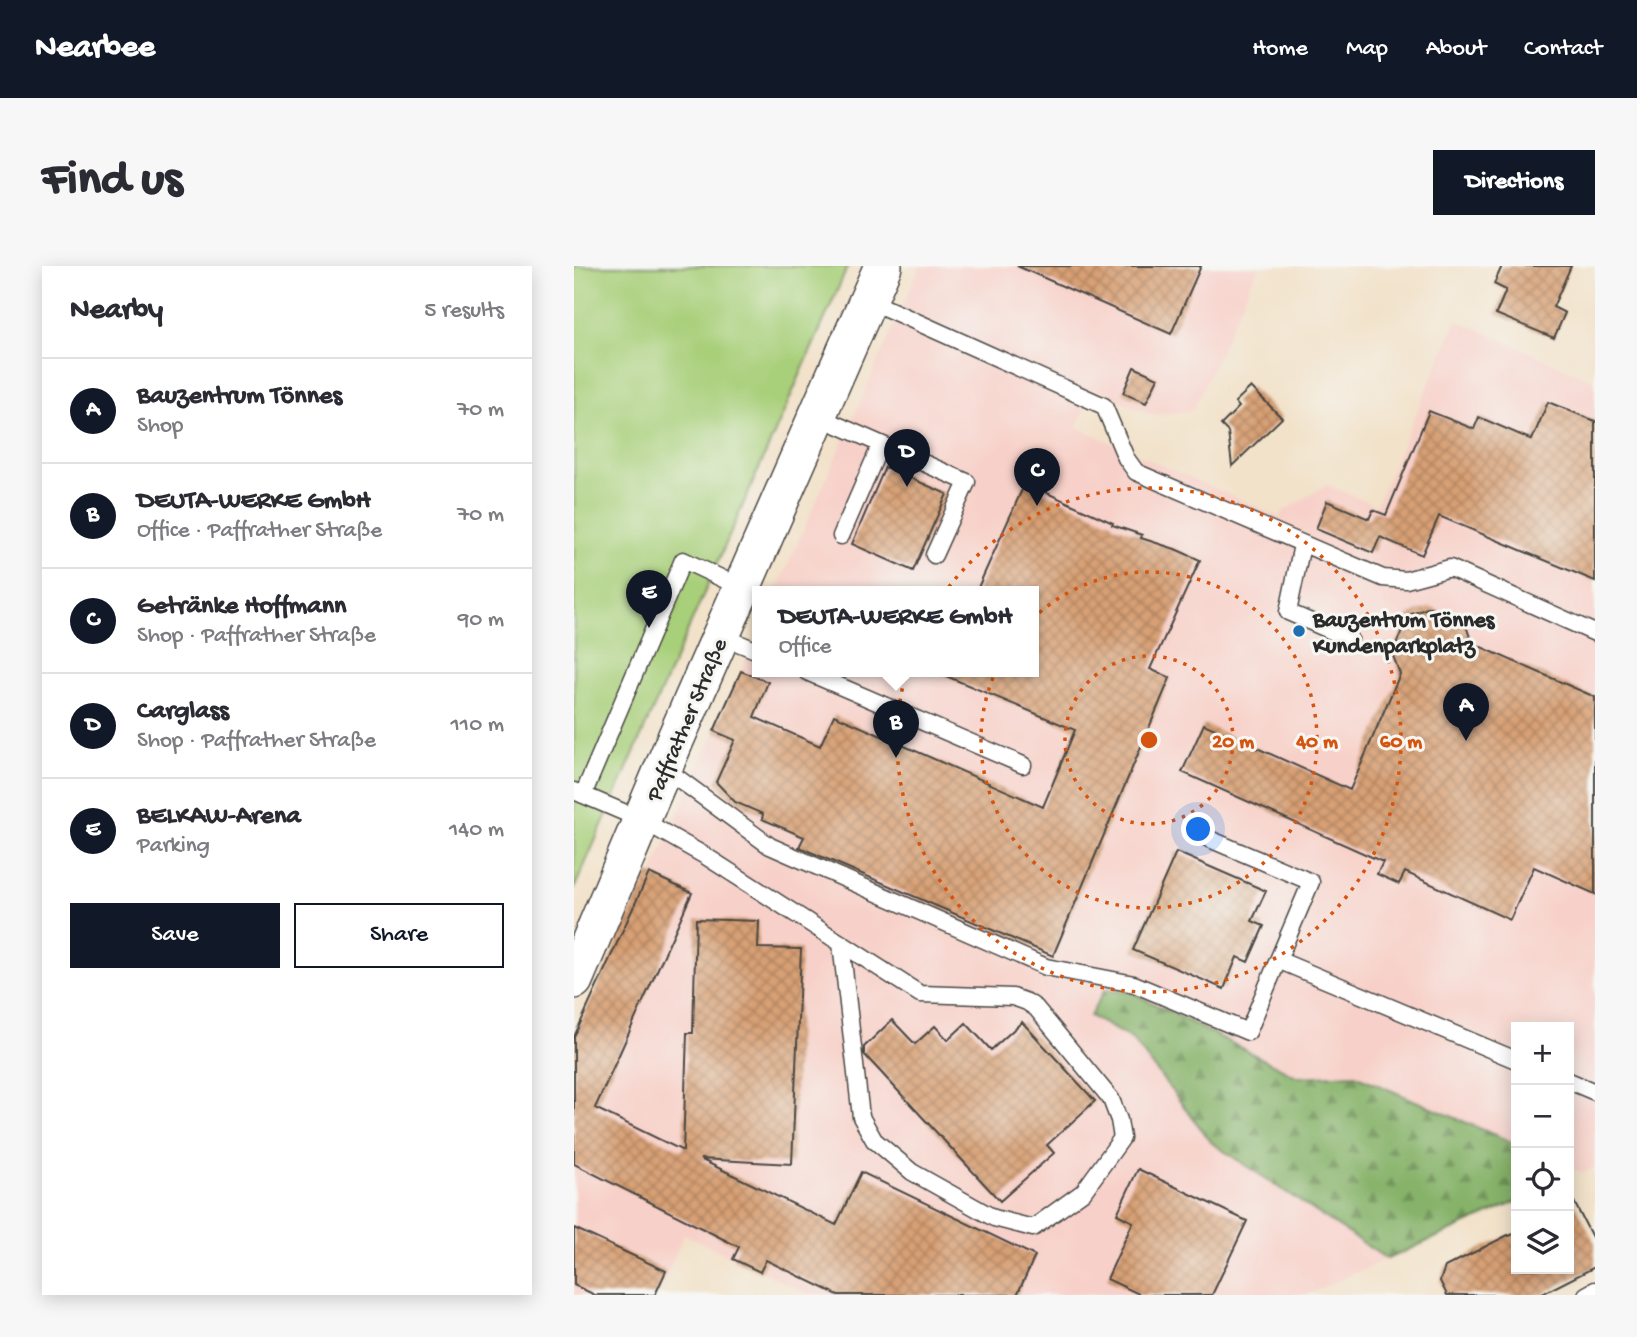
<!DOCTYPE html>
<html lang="en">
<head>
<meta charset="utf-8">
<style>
  body { margin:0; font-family:"Gochi Hand",sans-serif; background:#f7f7f7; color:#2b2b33 }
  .controls { position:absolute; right:21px; bottom:21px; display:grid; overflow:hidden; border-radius:0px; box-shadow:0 4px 18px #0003 }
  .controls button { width:63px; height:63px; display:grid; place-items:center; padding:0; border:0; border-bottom:2px solid #e1e1e2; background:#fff; color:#2b2b33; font:35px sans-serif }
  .you { position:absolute; left:625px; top:564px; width:24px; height:24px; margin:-18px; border:5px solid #fff; border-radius:50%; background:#1a73e8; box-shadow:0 0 0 10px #1a73e833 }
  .badge { display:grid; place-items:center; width:46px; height:46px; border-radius:50%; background:#111827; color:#fff; font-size:23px; font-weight:700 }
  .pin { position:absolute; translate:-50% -58px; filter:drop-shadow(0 2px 4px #0008) }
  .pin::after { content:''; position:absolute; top:37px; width:24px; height:21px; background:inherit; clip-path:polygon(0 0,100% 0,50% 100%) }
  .popup { position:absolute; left:178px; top:320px; width:287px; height:91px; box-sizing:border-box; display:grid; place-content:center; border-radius:0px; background:#fff; filter:drop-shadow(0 2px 5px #0005); font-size:23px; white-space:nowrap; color:#7c7c81 }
  .popup b { font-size:26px; color:#2b2b33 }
  .popup::after { content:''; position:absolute; left:50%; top:100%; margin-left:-14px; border:14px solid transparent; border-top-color:#fff }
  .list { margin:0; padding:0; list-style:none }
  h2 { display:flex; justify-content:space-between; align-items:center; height:91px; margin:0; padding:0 28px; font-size:30px }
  h2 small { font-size:23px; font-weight:400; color:#7c7c81 }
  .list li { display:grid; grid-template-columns:46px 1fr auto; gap:21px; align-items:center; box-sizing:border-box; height:105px; padding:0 28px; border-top:2px solid #e1e1e2 }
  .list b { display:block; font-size:26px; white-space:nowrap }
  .list p { margin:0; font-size:23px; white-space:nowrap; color:#7c7c81 }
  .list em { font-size:23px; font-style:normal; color:#7c7c81 }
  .actions { display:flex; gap:14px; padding:21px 28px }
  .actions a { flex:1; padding:16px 0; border:2px solid #111827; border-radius:0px; text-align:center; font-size:24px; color:#111827 }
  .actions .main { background:#111827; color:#fff }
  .icon { flex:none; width:38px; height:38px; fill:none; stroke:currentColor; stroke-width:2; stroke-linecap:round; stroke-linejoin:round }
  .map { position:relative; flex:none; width:1021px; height:1029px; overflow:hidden; border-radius:0px }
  header { display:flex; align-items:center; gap:42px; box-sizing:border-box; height:98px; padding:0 35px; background:#111827; color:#fff }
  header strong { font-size:33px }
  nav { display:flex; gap:38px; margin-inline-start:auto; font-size:24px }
  .intro { display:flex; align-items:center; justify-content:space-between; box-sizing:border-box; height:168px; padding:0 42px }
  h1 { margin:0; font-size:49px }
  .button { padding:18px 32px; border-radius:0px; background:#111827; color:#fff; font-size:24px; font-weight:700 }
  main { display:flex; gap:42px; padding:0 42px }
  aside { flex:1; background:#fff; border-radius:0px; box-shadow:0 4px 18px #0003 }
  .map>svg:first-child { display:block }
</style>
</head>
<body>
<header>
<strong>Nearbee</strong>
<nav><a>Home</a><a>Map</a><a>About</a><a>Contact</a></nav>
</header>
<div class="intro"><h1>Find us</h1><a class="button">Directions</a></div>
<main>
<aside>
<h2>Nearby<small>5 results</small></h2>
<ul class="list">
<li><span class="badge">A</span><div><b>Bauzentrum Tönnes</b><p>Shop</p></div><em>70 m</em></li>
<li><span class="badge">B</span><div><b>DEUTA-WERKE GmbH</b><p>Office · Paffrather Straße</p></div><em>70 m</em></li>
<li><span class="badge">C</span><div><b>Getränke Hoffmann</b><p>Shop · Paffrather Straße</p></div><em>90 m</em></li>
<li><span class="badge">D</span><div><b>Carglass</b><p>Shop · Paffrather Straße</p></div><em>110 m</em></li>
<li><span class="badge">E</span><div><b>BELKAW-Arena</b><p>Parking</p></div><em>140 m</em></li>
</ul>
<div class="actions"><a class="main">Save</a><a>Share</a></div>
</aside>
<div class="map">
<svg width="1021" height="1029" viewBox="0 0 1021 1029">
  <defs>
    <pattern id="forest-firs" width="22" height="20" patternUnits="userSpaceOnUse" patternTransform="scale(1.75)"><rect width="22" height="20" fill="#86b269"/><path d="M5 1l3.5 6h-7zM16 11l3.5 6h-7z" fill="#6e9157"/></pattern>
    <pattern id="building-cross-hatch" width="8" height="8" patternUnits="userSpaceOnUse" patternTransform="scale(1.75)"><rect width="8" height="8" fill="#d8a075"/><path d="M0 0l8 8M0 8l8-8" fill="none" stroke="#af8360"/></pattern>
  </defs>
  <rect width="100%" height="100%" fill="#f6f6f2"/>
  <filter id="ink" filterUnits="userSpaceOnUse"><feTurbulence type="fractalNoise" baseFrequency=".0143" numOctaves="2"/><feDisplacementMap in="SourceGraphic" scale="14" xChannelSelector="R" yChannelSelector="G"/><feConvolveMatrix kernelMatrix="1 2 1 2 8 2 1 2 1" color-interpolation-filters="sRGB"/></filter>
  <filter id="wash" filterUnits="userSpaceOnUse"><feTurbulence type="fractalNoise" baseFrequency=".00686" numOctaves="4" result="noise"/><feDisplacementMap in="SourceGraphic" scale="28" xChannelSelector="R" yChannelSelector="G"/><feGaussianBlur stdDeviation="1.57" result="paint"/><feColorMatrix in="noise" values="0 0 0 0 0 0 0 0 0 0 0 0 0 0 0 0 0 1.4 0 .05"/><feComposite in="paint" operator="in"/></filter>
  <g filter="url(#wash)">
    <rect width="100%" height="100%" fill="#f2e2ca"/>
    <!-- built -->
    <path fill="#f7d1c9" d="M 346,0 L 685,0 L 619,144 L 578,149 L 520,123 L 502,161 L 705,251 L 709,245 L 753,219 L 802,239 L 883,54 L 1021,115 L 1021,901 L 1009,907 L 995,901 L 995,761 L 942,761 L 942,878 L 779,808 L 724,811 L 559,727 L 516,750 L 558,772 L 638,877 L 813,993 L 732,1029 L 236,1029 L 110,968 L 84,1029 L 0,1029 L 0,783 L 184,367 L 184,406 L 460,406 L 460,326 L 202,326 Z"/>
    <!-- forest -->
    <path fill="url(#forest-firs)" stroke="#586e4a" stroke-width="2" d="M 531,723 L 559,727 L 724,811 L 779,808 L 942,878 L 942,936 L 813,993 L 638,877 L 558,773 L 516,750 Z"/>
    <!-- park -->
    <path fill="#a8cf79" stroke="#6a7d52" stroke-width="2" d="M 0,0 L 274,0 L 0,623 Z"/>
    <g id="blocks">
      <!-- building -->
      <path fill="url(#building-cross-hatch)" d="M 443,0 L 627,0 L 597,68 Z
        M 928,0 L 997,0 L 979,41 L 991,47 L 980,72 L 922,48 L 932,24 L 920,18 Z
        M 560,101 L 584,112 L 572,137 L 549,127 Z
        M 677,121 L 708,152 L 658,200 L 654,166 L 647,159 L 665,141 L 661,136 Z
        M 974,136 L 1021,155 L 1021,315 L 865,250 L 848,289 L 806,271 L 799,287 L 742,263 L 753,235 L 795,253 L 799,244 L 812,249 L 855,145 L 900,163 L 905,151 L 958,174 Z
        M 311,201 L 373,228 L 339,305 L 278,278 Z
        M 451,217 L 539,257 L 538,259 L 568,269 L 567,272 L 601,283 L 626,294 L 576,403 L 596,412 L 479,690 L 225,581 L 230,571 L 188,553 L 189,548 L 161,536 L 142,516 L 161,474 L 140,465 L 167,405 L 194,416 L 180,451 L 246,480 L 260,449 L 469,541 L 501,464 L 365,407 L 460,406 L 460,326 L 402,326 Z
        M 856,341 L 891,357 L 898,377 L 1021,431 L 1021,628 L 960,601 L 936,654 L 831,606 L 825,618 L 803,608 L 809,596 L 608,506 L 630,458 L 776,524 L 826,408 L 818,387 L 835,349 Z
        M 602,586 L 692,625 L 678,655 L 690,660 L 674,696 L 663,691 L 650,723 L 559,684 Z
        M 75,607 L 118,627 L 21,842 L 109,885 L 113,767 L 119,767 L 122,653 L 185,655 L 184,682 L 227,683 L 218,898 L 126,893 L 262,959 L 287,906 L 461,990 L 443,1029 L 264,1029 L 192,994 L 186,1006 L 159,993 L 165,981 L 0,898 L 0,771 Z
        M 318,754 L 341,778 L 361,760 L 374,774 L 392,757 L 417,784 L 448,756 L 521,835 L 473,879 L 480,887 L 426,935 L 290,788 L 290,781 Z
        M 564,903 L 673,955 L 638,1029 L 567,1029 L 533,1013 L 559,956 L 543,948 Z
        M 995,926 L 1021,977 L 1021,1001 L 966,1029 L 873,1029 L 866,1015 L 871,1001 L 934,969 L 935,970 L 942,967 L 942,1003 L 995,1003 Z
        M 0,962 L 92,1005 L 81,1029 L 21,1029 L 0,1019 Z"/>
    </g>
  </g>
  <g filter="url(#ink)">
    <use href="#blocks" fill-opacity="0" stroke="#494643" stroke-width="2"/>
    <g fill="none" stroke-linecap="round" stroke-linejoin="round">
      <!-- service casing -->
      <g stroke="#494643" stroke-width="19">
        <path id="service" d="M 294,34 L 530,140 L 552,192 L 562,206 L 809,312 L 832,314 L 876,302 L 1021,367
          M 243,150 L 393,216 L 360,289
          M 267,270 L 307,178
          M 728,279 L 714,346 L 776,373
          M 147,370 L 184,385
          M 233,406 L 449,499
          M 90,502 L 196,580 L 472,701 L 560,718 L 674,766 L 704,694 L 942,794
          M 0,525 L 68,554 L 133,591 L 346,728 L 439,731 L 453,736 L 462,742 L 537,833 L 545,854 L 548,872 L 509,926 L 459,962 L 420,952 L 338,906 L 300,874 L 287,851 L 267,677
          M 9,529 L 109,294 L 168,322
          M 619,566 L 737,616 L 704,694
          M 995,815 L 1021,826
          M 1012,1029 L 1021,1024"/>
      </g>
      <!-- tertiary casing -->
      <g stroke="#494643" stroke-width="40">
        <path id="tertiary" d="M 0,714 L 102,472 L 309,0"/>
      </g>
      <!-- service -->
      <use href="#service" stroke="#fff" stroke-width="16"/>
      <!-- tertiary -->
      <use href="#tertiary" stroke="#fff" stroke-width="37"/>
    </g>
  </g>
  <!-- distance rings -->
  <g fill="none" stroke="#d5540f" stroke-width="3.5" stroke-dasharray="3.5 7">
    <circle cx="575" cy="474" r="84"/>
    <circle cx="575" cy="474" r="168"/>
    <circle cx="575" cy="474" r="252"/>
  </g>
  <!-- markers -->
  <circle fill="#1f6fb2" stroke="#f6f6f2" stroke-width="2.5" cx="725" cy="365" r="7"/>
  <g text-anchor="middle" stroke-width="6" stroke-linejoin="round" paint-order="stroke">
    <!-- poi labels -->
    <g font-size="23" font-weight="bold" fill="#2b2b2b" stroke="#f6f6f2" text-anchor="start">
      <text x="739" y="360">Bauzentrum Tönnes<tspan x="739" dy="26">Kundenparkplatz</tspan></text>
    </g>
    <!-- street labels -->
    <g font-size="23" fill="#2b2b2b" stroke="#f6f6f2">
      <text transform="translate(111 453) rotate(-67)" y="8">Paffrather Straße</text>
    </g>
  </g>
  <circle cx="575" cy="474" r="10" fill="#d5540f" stroke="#f6f6f2" stroke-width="3.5"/>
  <g font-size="21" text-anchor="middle" font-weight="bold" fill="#d5540f" stroke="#f6f6f2" stroke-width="6" stroke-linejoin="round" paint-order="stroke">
    <text x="659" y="481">20 m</text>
    <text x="743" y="481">40 m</text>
    <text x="827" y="481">60 m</text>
  </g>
</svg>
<div class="controls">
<button>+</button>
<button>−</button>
<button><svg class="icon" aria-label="locate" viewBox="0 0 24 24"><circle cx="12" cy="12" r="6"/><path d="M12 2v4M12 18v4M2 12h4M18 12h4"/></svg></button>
<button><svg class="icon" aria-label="layers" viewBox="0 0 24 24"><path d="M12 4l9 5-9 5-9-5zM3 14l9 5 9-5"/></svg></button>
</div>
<div class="you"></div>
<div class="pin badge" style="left:892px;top:475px">A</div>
<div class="pin badge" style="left:322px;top:492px">B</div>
<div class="popup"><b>DEUTA-WERKE GmbH</b>Office</div>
<div class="pin badge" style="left:463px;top:240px">C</div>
<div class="pin badge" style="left:333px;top:221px">D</div>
<div class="pin badge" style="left:75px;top:362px">E</div>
</div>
</main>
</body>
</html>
